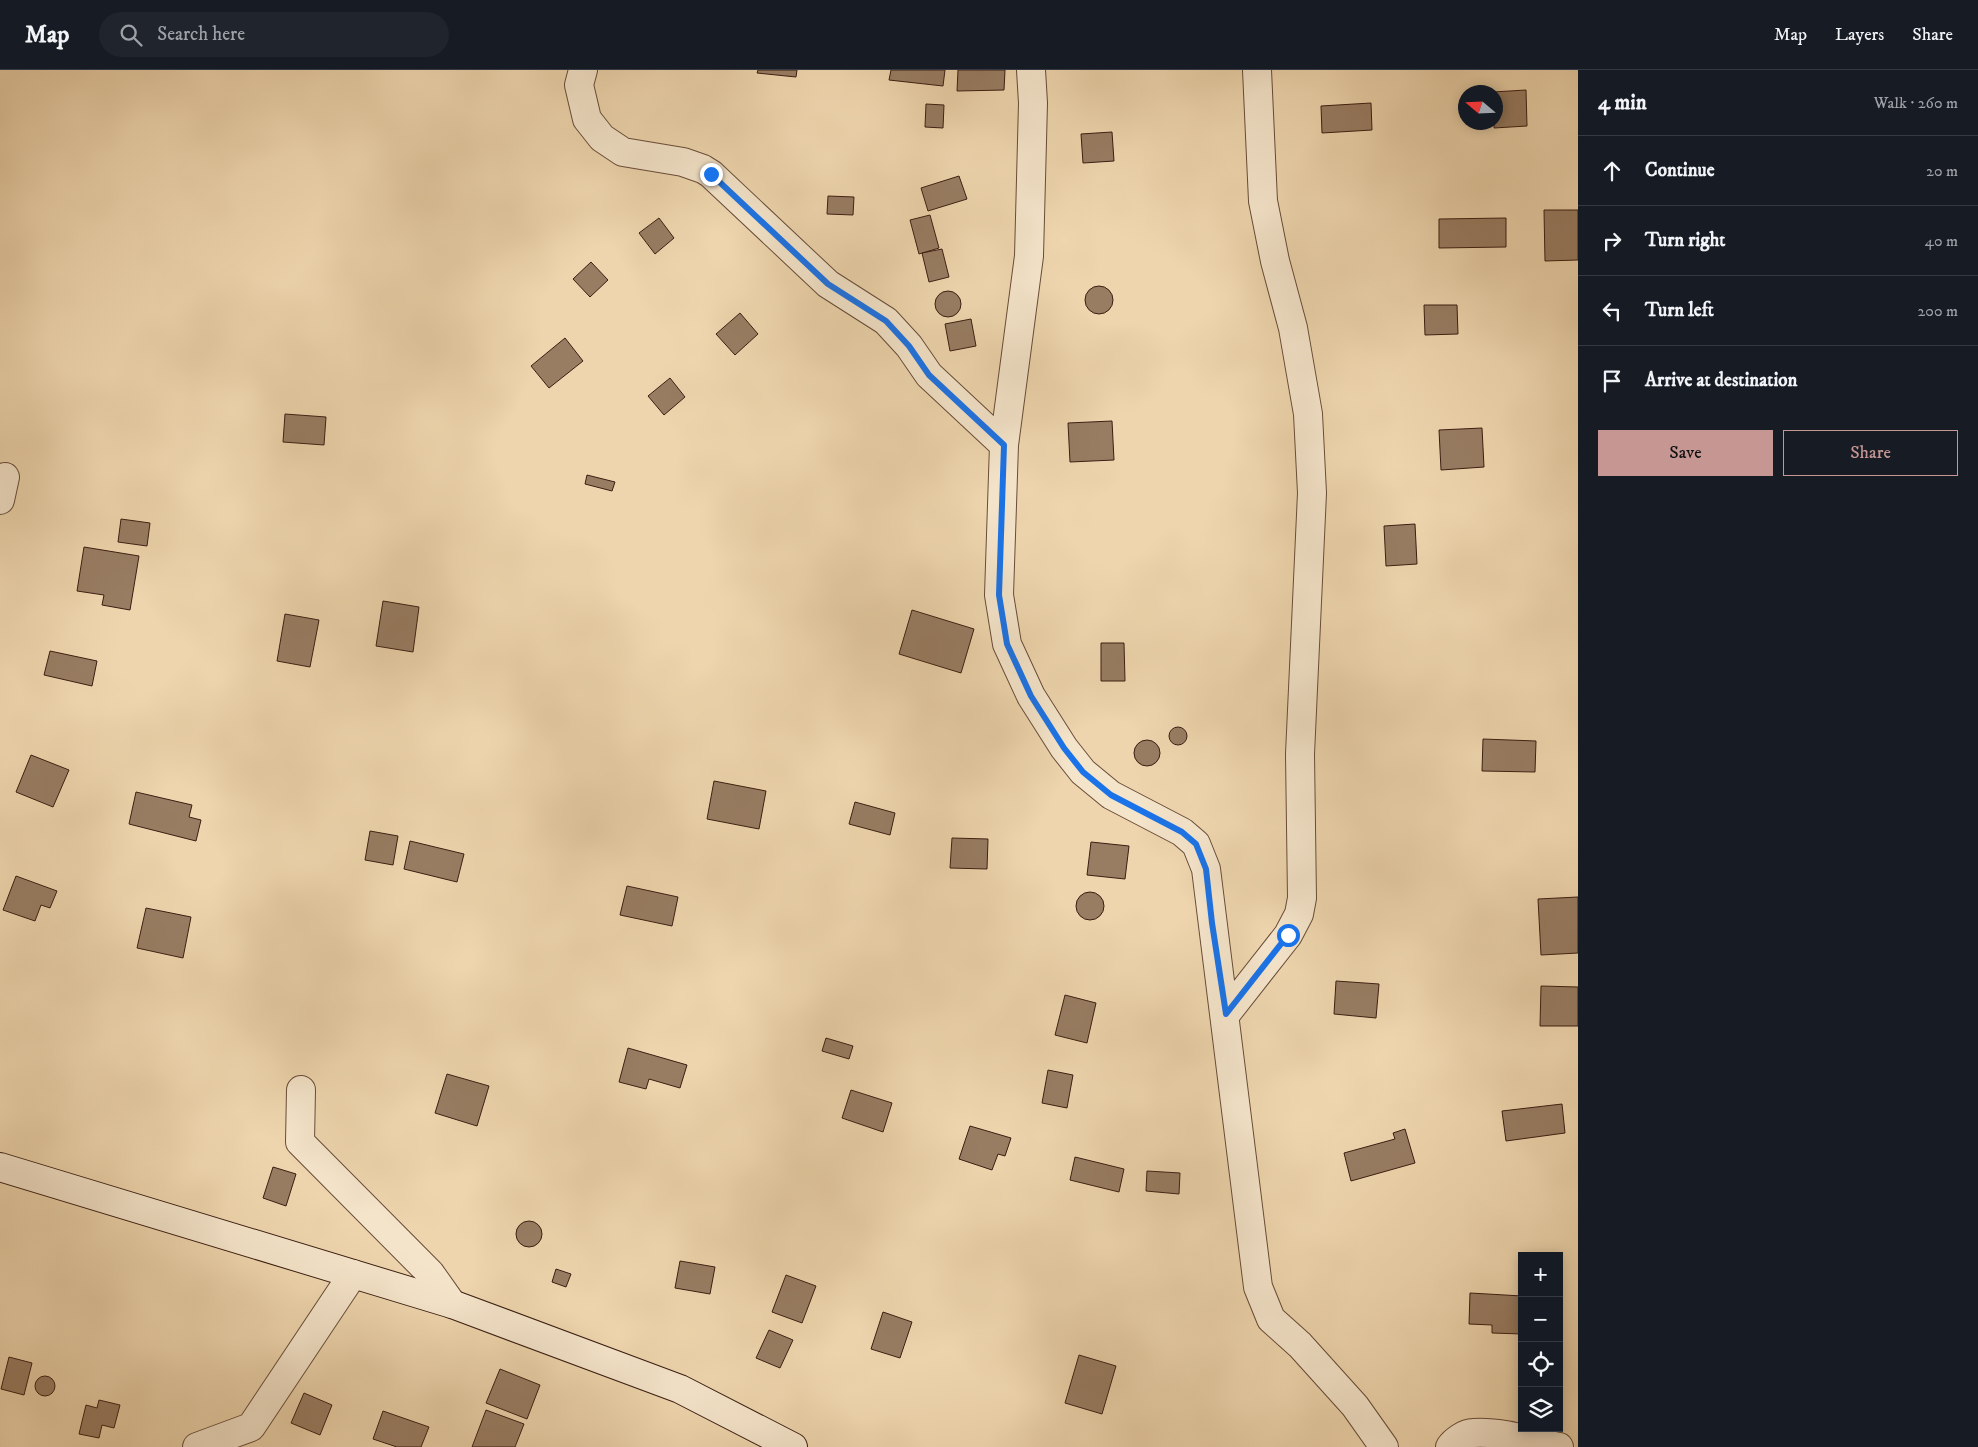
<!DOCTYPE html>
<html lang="en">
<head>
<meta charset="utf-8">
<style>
  body { margin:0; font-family:"IM FELL DW Pica",serif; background:#20242c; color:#f1f3f6 }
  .controls { position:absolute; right:15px; bottom:15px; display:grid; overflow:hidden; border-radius:0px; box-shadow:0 2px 12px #0003 }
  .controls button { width:45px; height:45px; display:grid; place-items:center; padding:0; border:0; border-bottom:1px solid #363941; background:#171b24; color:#f1f3f6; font:25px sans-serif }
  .compass { position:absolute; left:1458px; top:15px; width:45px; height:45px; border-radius:50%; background:#171b24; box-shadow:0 2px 12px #0003; rotate:289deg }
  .stop { position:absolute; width:15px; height:15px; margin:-11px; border:4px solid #1a73e8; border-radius:50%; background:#fff }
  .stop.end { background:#1a73e8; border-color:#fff; box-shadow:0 1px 5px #0008 }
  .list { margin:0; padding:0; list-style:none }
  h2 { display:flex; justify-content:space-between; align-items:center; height:65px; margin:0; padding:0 20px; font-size:21px }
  h2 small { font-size:16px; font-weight:400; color:#9ea1a6 }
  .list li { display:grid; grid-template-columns:32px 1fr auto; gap:15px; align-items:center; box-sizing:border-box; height:70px; padding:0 20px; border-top:1px solid #363941 }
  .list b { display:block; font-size:19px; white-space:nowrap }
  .list em { font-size:16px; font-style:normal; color:#9ea1a6 }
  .actions { display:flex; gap:10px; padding:15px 20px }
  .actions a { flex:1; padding:11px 0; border:1px solid #c59692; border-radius:0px; text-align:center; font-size:18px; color:#c59692 }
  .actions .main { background:#c59692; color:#111 }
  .icon { flex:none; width:28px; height:28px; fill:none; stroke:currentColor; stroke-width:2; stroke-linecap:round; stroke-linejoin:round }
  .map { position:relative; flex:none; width:1578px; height:1377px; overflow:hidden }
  header { display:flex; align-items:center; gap:30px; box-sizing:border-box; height:70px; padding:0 25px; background:#171b24; border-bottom:1px solid #363941 }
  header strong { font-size:24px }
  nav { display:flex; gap:28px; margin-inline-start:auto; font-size:18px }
  .search { width:350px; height:45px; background:#20242c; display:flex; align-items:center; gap:12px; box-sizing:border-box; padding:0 18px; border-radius:28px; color:#9ea1a6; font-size:19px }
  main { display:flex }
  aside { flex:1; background:#171b24 }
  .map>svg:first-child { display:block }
</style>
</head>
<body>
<header>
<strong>Map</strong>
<div class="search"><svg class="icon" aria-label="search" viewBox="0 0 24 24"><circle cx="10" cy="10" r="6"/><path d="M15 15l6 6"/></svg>Search here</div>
<nav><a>Map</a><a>Layers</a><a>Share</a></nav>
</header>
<main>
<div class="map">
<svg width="1578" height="1377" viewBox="0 0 1578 1377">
  <rect width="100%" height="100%" fill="#eed5ad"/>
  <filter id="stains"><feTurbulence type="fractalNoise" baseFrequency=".004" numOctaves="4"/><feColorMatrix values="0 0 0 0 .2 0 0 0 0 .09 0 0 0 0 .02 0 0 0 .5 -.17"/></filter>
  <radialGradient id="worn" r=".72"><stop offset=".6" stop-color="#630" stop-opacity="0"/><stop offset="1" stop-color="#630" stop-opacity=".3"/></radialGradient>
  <!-- building -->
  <path fill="#987d63" stroke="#3b1e12" d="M 758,0 L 797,0 L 796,7 L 757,3 Z
    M 891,0 L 945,0 L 943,16 L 889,10 Z
    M 958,0 L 1005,0 L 1004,20 L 957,21 Z
    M 1526,20 L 1527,56 L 1494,58 L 1496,22 L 1493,22 Z
    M 1371,33 L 1372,60 L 1322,63 L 1321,36 Z
    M 926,34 L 944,35 L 943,58 L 925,57 Z
    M 1112,62 L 1114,91 L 1083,93 L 1081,64 Z
    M 959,106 L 967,129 L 928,141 L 921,118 Z
    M 828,126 L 854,127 L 853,145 L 827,144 Z
    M 1544,140 L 1578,140 L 1578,190 L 1545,191 Z
    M 930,145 L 939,178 L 919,184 L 910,150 Z
    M 659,148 L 674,168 L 655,184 L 639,163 Z
    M 1506,148 L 1506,177 L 1439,178 L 1439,149 Z
    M 942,179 L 949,207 L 929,212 L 922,183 Z
    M 591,192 L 608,210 L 590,227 L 573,209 Z
    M1085 230a14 14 0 1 1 28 0a14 14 0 1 1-28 0Z
    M935 234a13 13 0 1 1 26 0a13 13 0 1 1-26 0Z
    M 1424,235 L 1457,235 L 1458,264 L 1425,265 Z
    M 740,243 L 758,264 L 735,285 L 716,264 Z
    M 971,249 L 976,276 L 950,281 L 945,254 Z
    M 565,268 L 583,291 L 549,318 L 531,296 Z
    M 670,308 L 685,327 L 664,345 L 648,326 Z
    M 285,344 L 326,347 L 324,375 L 283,372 Z
    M 1112,351 L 1114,390 L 1070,392 L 1068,353 Z
    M 1482,358 L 1484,397 L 1441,400 L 1439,360 Z
    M 587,405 L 615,412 L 612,421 L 585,414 Z
    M 121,449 L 150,453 L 147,476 L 118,472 Z
    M 1415,454 L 1417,494 L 1386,496 L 1384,456 Z
    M 84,477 L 139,486 L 130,540 L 102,535 L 104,525 L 77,521 Z
    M 383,531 L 419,537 L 413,582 L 376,576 Z
    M 912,540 L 974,559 L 961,603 L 899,584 Z
    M 285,544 L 319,550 L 310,597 L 277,591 Z
    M 1101,573 L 1124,573 L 1125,611 L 1101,611 Z
    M 50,581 L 97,591 L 92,616 L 44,605 Z
    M1169 666a9 9 0 1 1 18 0a9 9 0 1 1-18 0Z
    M 1483,669 L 1536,671 L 1535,702 L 1482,701 Z
    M1134 683a13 13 0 1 1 26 0a13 13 0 1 1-26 0Z
    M 31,685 L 69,700 L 53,737 L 16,722 Z
    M 714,711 L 766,721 L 759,759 L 707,749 Z
    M 136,722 L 192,735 L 189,747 L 201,750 L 196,771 L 129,754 Z
    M 855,732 L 895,743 L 890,765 L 849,754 Z
    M 370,761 L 398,766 L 393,795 L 365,790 Z
    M 952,768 L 988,769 L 987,799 L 950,798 Z
    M 410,771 L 464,784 L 457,812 L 404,799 Z
    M 1091,772 L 1129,776 L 1125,809 L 1087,805 Z
    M 16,806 L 57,821 L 50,838 L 41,835 L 35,851 L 3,840 Z
    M 627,816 L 678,827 L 672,856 L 620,845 Z
    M1076 836a14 14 0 1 1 28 0a14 14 0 1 1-28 0Z
    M 1578,827 L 1578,883 L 1541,885 L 1538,829 Z
    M 146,838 L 191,847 L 183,888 L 137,878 Z
    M 1336,911 L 1379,914 L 1376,948 L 1334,944 Z
    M 1541,916 L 1578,917 L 1578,956 L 1540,956 Z
    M 1065,925 L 1096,933 L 1087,973 L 1055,965 Z
    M 826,968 L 853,976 L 849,989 L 822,981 Z
    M 628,978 L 687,995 L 680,1018 L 649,1009 L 646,1019 L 619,1012 Z
    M 1048,1000 L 1073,1005 L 1067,1038 L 1042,1033 Z
    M 447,1004 L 489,1016 L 477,1056 L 435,1043 Z
    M 851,1020 L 892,1033 L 883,1062 L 842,1048 Z
    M 1562,1034 L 1565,1063 L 1506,1071 L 1502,1041 Z
    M 970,1056 L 1011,1068 L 1005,1086 L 998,1084 L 992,1100 L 959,1089 Z
    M 1405,1059 L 1415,1093 L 1351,1111 L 1344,1083 L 1395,1069 L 1393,1063 Z
    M 1075,1087 L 1124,1099 L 1119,1122 L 1070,1110 Z
    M 273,1097 L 296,1104 L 286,1136 L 263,1128 Z
    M 1147,1101 L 1180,1103 L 1179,1124 L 1146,1121 Z
    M516 1164a13 13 0 1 1 26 0a13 13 0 1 1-26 0Z
    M 680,1191 L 715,1197 L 710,1224 L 675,1218 Z
    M 556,1199 L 571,1204 L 566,1217 L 552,1212 Z
    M 786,1205 L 816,1216 L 802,1253 L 772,1242 Z
    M 1470,1223 L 1522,1226 L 1522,1264 L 1492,1263 L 1492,1255 L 1469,1254 Z
    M 883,1242 L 912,1252 L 900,1288 L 871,1279 Z
    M 769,1260 L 793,1270 L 780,1298 L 756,1288 Z
    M 1079,1285 L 1116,1296 L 1102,1344 L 1065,1333 Z
    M 9,1287 L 32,1293 L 24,1325 L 1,1319 Z
    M 500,1299 L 540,1315 L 527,1349 L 486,1333 Z
    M35 1316a10 10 0 1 1 20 0a10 10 0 1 1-20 0Z
    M 304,1323 L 332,1335 L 320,1365 L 291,1353 Z
    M 99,1330 L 120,1335 L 114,1358 L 102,1355 L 99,1368 L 79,1364 L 86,1335 L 97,1338 Z
    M 486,1340 L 524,1354 L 515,1377 L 472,1377 Z
    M 383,1341 L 429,1357 L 421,1377 L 397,1377 L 373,1369 Z"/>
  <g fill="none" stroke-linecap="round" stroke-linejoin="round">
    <!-- minor casing -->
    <g stroke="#684c39" stroke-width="30">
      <path id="minor" d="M 583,0 L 579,15 L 587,49 L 602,68 L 623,82 L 683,92 L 703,99 L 711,104 L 828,214 L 886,251 L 909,276 L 929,305 L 1004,375
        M 1031,0 L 1033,33 L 1029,186 L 1004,375 L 999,525 L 1007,574 L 1031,626 L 1064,678 L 1083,702 L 1111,725 L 1182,762 L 1196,774 L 1206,799 L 1258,1217 L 1271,1249 L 1300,1275 L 1355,1336 L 1384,1377
        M 0,430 L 5,407
        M 1226,944 L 1288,865 L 1299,844 L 1302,828 L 1300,684 L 1312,423 L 1308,344 L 1293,258 L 1275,191 L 1263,131 L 1257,0
        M 301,1020 L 300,1072 L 430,1203 L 452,1234
        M 197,1377 L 251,1357 L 353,1204
        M 1450,1377 C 1454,1371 1465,1363 1473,1363 C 1501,1361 1532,1371 1559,1377"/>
    </g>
    <!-- secondary casing -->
    <g stroke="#3b1e12" stroke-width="30">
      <path id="secondary" d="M 0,1097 L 452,1234 L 680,1319 L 793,1377"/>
    </g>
    <!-- minor -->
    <use href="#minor" stroke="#f4e4ca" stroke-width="28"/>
    <!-- secondary -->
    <use href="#secondary" stroke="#f4e4ca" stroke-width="28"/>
  </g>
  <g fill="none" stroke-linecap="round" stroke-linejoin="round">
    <!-- route -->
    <path stroke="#1a73e8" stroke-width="6" d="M 711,104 L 828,214 L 886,251 L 909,276 L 929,305 L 1004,375 L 999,525 L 1007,574 L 1031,626 L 1064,678 L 1083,702 L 1111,725 L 1182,762 L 1196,774 L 1206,799 L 1212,853 L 1226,944 L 1288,865"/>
  </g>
  <rect width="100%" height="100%" filter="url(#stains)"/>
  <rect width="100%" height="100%" fill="url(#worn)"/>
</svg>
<div class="controls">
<button>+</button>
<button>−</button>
<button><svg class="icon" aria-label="locate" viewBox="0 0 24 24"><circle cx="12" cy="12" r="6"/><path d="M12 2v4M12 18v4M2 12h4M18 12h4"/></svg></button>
<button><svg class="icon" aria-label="layers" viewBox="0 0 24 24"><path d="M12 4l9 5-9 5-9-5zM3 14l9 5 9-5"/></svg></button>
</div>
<svg class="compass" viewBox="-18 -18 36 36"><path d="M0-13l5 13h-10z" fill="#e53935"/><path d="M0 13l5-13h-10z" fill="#9ea1a6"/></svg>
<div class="stop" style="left:1288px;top:865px"></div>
<div class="stop end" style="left:711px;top:104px"></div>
</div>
<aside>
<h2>4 min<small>Walk · 260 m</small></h2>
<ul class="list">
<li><svg class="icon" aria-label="ahead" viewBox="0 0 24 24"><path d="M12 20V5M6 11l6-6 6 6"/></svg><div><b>Continue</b></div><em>20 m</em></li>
<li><svg class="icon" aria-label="right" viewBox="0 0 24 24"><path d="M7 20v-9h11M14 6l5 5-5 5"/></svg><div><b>Turn right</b></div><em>40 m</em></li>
<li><svg class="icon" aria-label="left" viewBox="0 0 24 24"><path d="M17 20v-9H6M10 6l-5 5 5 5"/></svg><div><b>Turn left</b></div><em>200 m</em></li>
<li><svg class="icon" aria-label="arrive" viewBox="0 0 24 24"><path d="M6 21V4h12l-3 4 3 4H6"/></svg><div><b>Arrive at destination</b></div></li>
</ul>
<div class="actions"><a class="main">Save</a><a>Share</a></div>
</aside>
</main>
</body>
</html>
